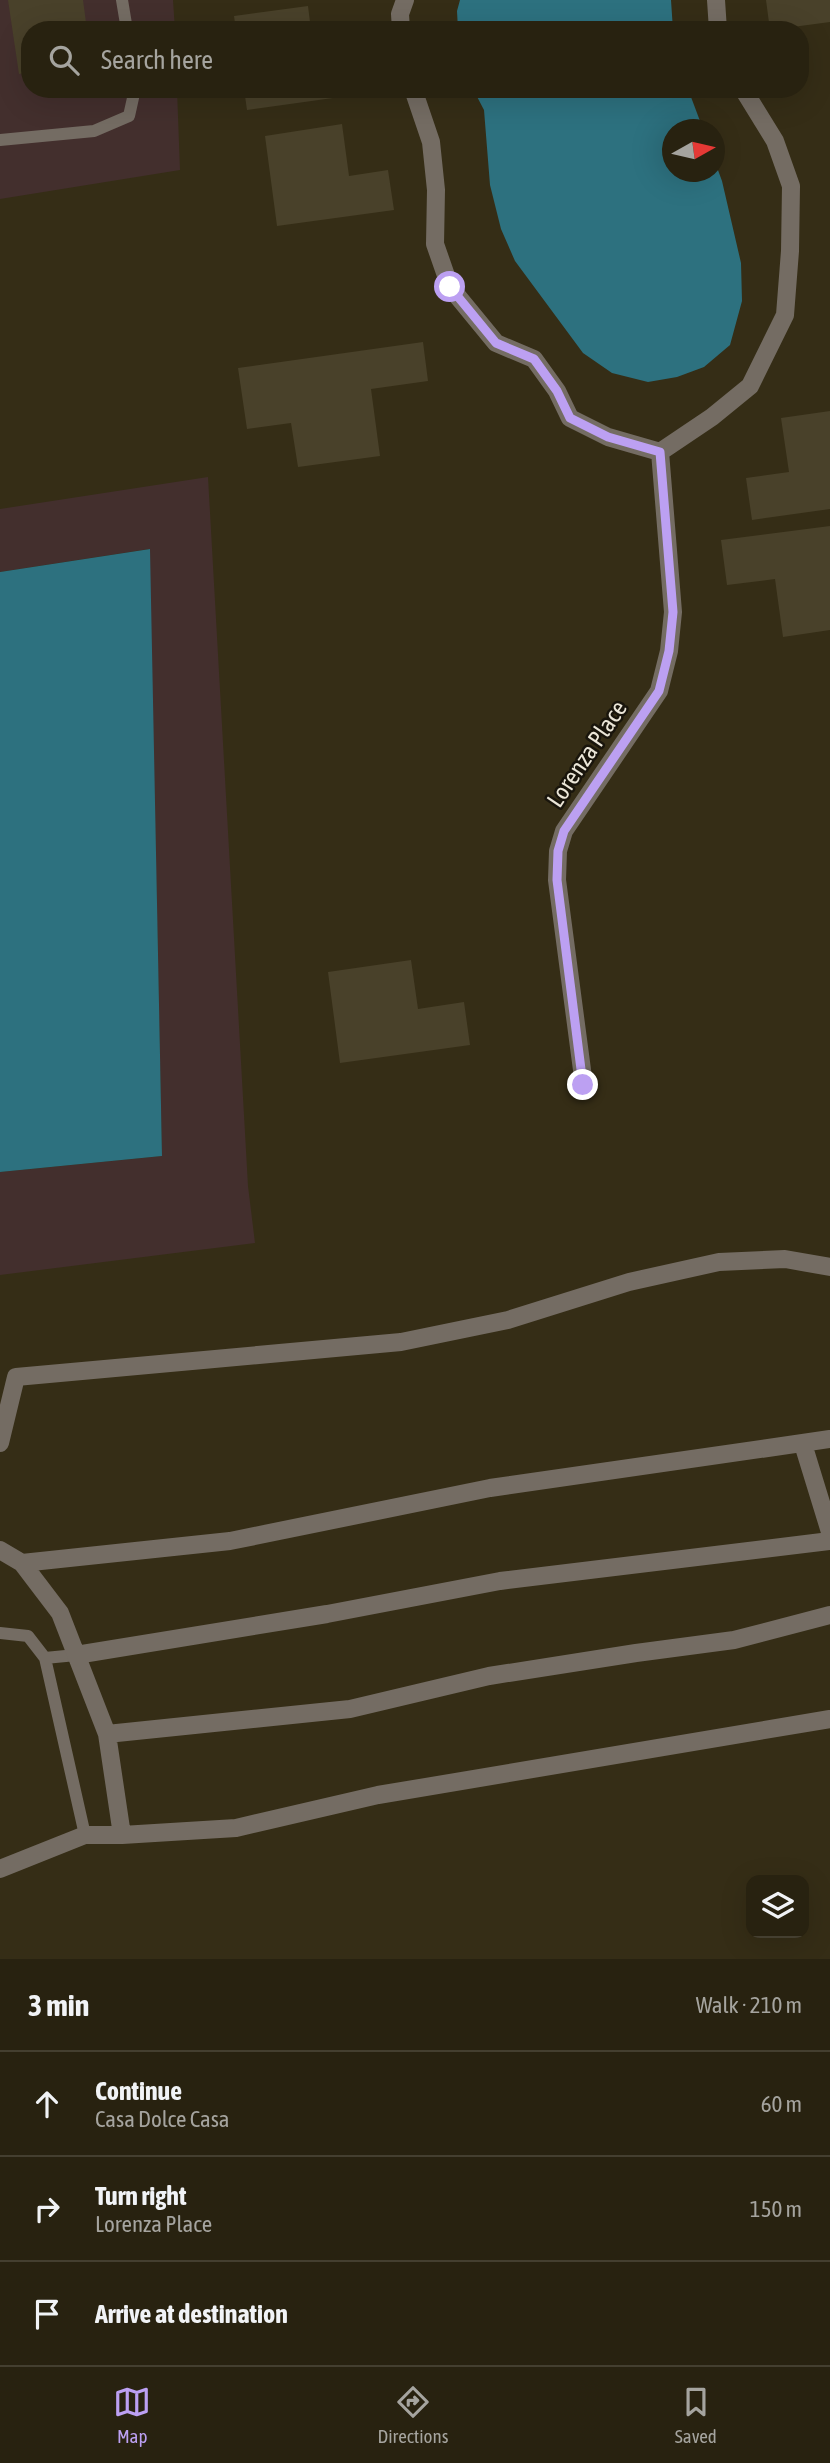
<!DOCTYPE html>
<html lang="en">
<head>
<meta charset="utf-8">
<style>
  body { margin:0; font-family:"Asap Condensed",sans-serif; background:#342f1e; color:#f1f3f6 }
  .controls { position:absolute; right:21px; bottom:21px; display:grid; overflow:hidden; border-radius:14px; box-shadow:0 7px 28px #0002 }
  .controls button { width:63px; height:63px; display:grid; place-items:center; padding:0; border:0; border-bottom:2px solid #443f30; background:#282210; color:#f1f3f6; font:35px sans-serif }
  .compass { position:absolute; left:662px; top:119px; width:63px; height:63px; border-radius:50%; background:#282210; box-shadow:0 7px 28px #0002; rotate:82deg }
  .stop { position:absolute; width:21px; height:21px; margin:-16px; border:5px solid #bca0f2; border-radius:50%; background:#fff }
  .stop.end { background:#bca0f2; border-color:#fff; box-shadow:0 2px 7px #0008 }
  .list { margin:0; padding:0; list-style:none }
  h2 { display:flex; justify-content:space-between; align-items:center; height:91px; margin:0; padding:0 28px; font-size:30px }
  h2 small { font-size:23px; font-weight:400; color:#a5a49f }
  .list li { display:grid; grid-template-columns:46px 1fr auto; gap:21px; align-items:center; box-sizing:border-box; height:105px; padding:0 28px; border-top:2px solid #443f30 }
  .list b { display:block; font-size:26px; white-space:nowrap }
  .list p { margin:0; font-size:23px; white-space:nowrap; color:#a5a49f }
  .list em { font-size:23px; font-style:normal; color:#a5a49f }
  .icon { flex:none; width:38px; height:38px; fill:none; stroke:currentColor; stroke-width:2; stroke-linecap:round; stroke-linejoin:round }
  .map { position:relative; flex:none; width:830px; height:1959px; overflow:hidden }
  .search { position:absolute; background:#282210; box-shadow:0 7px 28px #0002; left:21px; right:21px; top:21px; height:77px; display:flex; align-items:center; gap:18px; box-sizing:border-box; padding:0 24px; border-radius:28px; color:#a5a49f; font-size:26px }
  .sheet { height:406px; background:#282210 }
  nav { display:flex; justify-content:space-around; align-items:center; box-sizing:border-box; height:98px; border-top:2px solid #443f30; background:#282210; font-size:19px; color:#a5a49f }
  nav a { display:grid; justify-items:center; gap:4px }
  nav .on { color:#bca0f2 }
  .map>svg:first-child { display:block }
</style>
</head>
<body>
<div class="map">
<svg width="830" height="1959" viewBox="0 0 830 1959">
  <rect width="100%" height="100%" fill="#352d16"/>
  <!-- commercial -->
  <path fill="#432f2d" d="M 0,0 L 173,0 L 175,30 L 30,30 L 30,89 L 177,89 L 180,170 L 0,199 Z
    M 208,477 L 248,1186 L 255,1243 L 0,1275 L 0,1172 L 162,1156 L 149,549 L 0,572 L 0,509 Z"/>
  <!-- water -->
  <path fill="#2d717f" d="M 460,0 L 671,0 L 673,30 L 458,30 L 457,11 Z
    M 473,89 L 688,89 L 703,129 L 672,130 L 672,172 L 714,172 L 715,162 L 722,181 L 741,263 L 742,301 L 730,345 L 704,367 L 677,377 L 648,382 L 612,373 L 583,353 L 515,261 L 501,229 L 490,185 L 484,110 Z
    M 150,549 L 162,1156 L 0,1172 L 0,572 Z"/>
  <!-- building -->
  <path fill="#49412a" d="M 8,0 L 83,0 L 87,30 L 30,30 L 30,72 L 19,74 Z
    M 766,0 L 830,0 L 830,22 L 770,30 Z
    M 308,6 L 311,30 L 236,30 L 234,16 Z
    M 244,89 L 368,89 L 369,93 L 247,110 Z
    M 342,124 L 349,176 L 388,170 L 394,210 L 277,226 L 265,136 Z
    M 423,342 L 428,381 L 371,389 L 380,456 L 298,467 L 291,423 L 247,429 L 238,368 Z
    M 830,411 L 830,509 L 752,520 L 746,478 L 789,472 L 781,418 Z
    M 830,526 L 830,630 L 783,637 L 775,579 L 727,585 L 721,540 Z
    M 411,960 L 418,1009 L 464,1002 L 470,1045 L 340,1063 L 328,972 Z"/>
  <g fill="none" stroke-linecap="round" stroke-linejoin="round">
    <!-- service -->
    <path stroke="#746c63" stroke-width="12" d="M 122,0 L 127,30
      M 0,140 L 94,131 L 129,116 L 135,89
      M 0,1633 L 28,1636 L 45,1658 L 85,1835
      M 45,1658 L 76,1655"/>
    <!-- minor -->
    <path stroke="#746c63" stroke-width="18" d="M 716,0 L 718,30
      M 401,30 L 400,14 L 405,0
      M 413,89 L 431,142 L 436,190 L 435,244 L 450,287 L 496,343 L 534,359 L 557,391 L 570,418 L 608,437 L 660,452 L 712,417 L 750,386 L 785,315 L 790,251 L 791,186 L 775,141 L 743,89
      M 584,1085 L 557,880 L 558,851 L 564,831 L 659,691 L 669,651 L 673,612 L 660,452
      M 0,1443 L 16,1377 L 401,1342 L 508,1320 L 629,1282 L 719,1262 L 785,1259 L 830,1267
      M 803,1444 L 830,1532
      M 0,1550 L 22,1563 L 60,1613 L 107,1734 L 350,1709 L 489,1676 L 636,1653 L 734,1640 L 830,1615
      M 22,1563 L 230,1541 L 490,1488 L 830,1439
      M 76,1655 L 327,1614 L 500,1581 L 830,1541
      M 122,1835 L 236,1828 L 378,1795 L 830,1719
      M 0,1869 L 85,1835 L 122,1835 L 107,1734"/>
  </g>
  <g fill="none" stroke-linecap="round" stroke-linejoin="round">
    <!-- route -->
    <path stroke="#bca0f2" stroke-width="9" d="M 450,287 L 496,343 L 534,359 L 557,391 L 570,418 L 608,437 L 660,452 L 673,612 L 669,651 L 659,691 L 564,831 L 558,851 L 557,880 L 583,1085"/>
  </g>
  <g text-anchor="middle" stroke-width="5" stroke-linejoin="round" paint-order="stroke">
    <!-- street labels -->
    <g font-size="24" fill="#ebe6d8" stroke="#19150c">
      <text transform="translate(587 754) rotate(-56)" y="8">Lorenza Place</text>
    </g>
  </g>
</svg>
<div class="controls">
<button><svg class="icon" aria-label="layers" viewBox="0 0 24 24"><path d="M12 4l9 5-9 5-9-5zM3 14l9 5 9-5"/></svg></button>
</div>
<svg class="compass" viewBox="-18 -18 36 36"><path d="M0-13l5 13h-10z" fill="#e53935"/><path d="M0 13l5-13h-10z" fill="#a5a49f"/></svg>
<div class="stop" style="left:450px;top:287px"></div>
<div class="stop end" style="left:583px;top:1085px"></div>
<div class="search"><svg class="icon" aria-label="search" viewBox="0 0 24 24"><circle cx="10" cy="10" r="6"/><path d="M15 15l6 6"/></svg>Search here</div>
</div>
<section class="sheet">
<h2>3 min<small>Walk · 210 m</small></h2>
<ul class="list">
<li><svg class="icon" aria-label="ahead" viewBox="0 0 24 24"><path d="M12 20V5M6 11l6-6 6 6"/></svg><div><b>Continue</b><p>Casa Dolce Casa</p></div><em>60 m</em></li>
<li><svg class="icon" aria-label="right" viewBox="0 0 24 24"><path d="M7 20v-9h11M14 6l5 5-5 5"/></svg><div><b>Turn right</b><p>Lorenza Place</p></div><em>150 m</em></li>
<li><svg class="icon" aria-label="arrive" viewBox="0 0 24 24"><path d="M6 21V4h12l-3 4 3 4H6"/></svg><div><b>Arrive at destination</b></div></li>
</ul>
</section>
<nav>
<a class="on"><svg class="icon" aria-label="map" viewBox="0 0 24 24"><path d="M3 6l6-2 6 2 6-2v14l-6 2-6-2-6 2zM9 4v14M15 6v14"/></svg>Map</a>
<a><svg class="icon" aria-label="directions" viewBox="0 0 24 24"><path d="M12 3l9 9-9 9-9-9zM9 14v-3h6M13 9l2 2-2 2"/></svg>Directions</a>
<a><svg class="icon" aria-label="saved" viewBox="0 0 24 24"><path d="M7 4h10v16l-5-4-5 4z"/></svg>Saved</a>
</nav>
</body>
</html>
